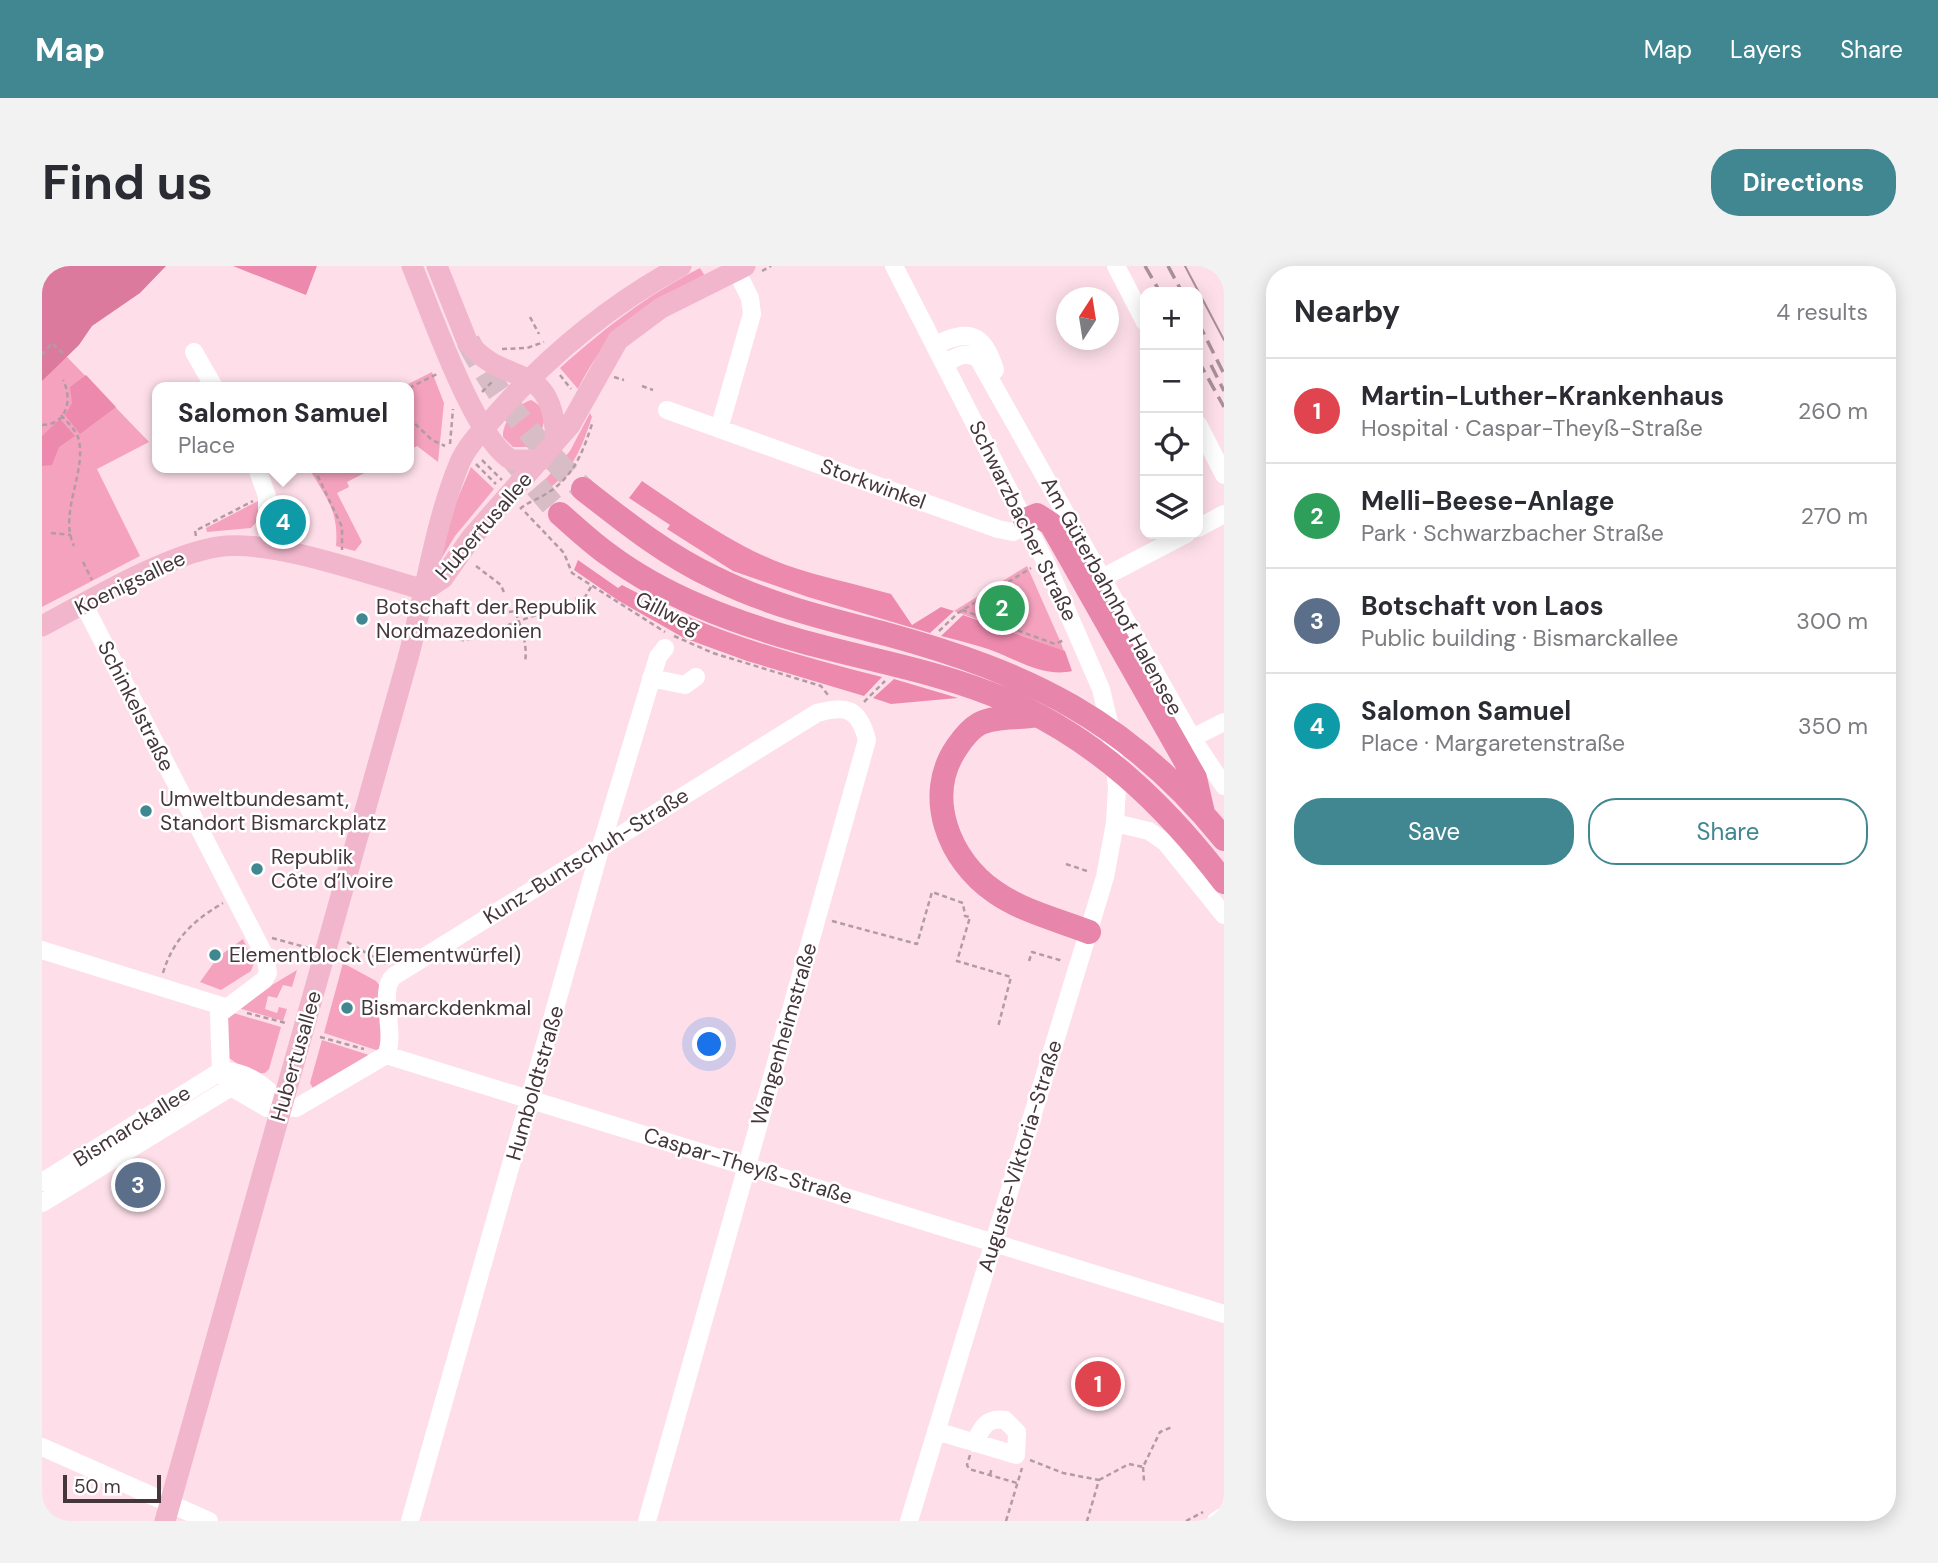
<!DOCTYPE html>
<html lang="en">
<head>
<meta charset="utf-8">
<style>
  body { margin:0; font-family:"DM Sans",sans-serif; background:#f2f2f3; color:#2b2b33 }
  .controls { position:absolute; right:21px; top:21px; display:grid; overflow:hidden; border-radius:14px; box-shadow:0 4px 18px #0003 }
  .controls button { width:63px; height:63px; display:grid; place-items:center; padding:0; border:0; border-bottom:2px solid #e1e1e2; background:#fff; color:#2b2b33; font:35px sans-serif }
  .compass { position:absolute; left:1014px; top:21px; width:63px; height:63px; border-radius:50%; background:#fff; box-shadow:0 4px 18px #0003; rotate:12deg }
  .scale { position:absolute; left:21px; bottom:18px; width:98px; box-sizing:border-box; padding-left:7px; border:4px solid #45363b; border-top:0; font-size:19px; line-height:24px; white-space:nowrap; color:#45363b; -webkit-text-stroke:5px #fff; paint-order:stroke }
  .you { position:absolute; left:668px; top:779px; width:24px; height:24px; margin:-18px; border:5px solid #fff; border-radius:50%; background:#1a73e8; box-shadow:0 0 0 10px #1a73e833 }
  .badge { display:grid; place-items:center; width:46px; height:46px; border-radius:50%; background:#418791; color:#fff; font-size:23px; font-weight:700 }
  .pin { position:absolute; translate:-50% -50%; border:4px solid #fff; box-shadow:0 2px 7px #0006 }
  .popup { position:absolute; left:110px; top:116px; width:262px; height:91px; box-sizing:border-box; display:grid; place-content:center; border-radius:14px; background:#fff; filter:drop-shadow(0 2px 5px #0005); font-size:23px; white-space:nowrap; color:#7c7c81 }
  .popup b { font-size:26px; color:#2b2b33 }
  .popup::after { content:''; position:absolute; left:50%; top:100%; margin-left:-14px; border:14px solid transparent; border-top-color:#fff }
  .list { margin:0; padding:0; list-style:none }
  h2 { display:flex; justify-content:space-between; align-items:center; height:91px; margin:0; padding:0 28px; font-size:30px }
  h2 small { font-size:23px; font-weight:400; color:#7c7c81 }
  .list li { display:grid; grid-template-columns:46px 1fr auto; gap:21px; align-items:center; box-sizing:border-box; height:105px; padding:0 28px; border-top:2px solid #e1e1e2 }
  .list b { display:block; font-size:26px; white-space:nowrap }
  .list p { margin:0; font-size:23px; white-space:nowrap; color:#7c7c81 }
  .list em { font-size:23px; font-style:normal; color:#7c7c81 }
  .actions { display:flex; gap:14px; padding:21px 28px }
  .actions a { flex:1; padding:16px 0; border:2px solid #418791; border-radius:28px; text-align:center; font-size:24px; color:#418791 }
  .actions .main { background:#418791; color:#fff }
  .icon { flex:none; width:38px; height:38px; fill:none; stroke:currentColor; stroke-width:2; stroke-linecap:round; stroke-linejoin:round }
  .map { position:relative; flex:none; width:1182px; height:1255px; overflow:hidden; border-radius:28px }
  header { display:flex; align-items:center; gap:42px; box-sizing:border-box; height:98px; padding:0 35px; background:#418791; color:#fff }
  header strong { font-size:33px }
  nav { display:flex; gap:38px; margin-inline-start:auto; font-size:24px }
  .intro { display:flex; align-items:center; justify-content:space-between; box-sizing:border-box; height:168px; padding:0 42px }
  h1 { margin:0; font-size:49px }
  .button { padding:18px 32px; border-radius:28px; background:#418791; color:#fff; font-size:24px; font-weight:700 }
  main { display:flex; gap:42px; padding:0 42px }
  aside { flex:1; background:#fff; border-radius:28px; box-shadow:0 4px 18px #0003 }
  .map>svg:first-child { display:block }
</style>
</head>
<body>
<header>
<strong>Map</strong>
<nav><a>Map</a><a>Layers</a><a>Share</a></nav>
</header>
<div class="intro"><h1>Find us</h1><a class="button">Directions</a></div>
<main>
<div class="map">
<svg width="1182" height="1255" viewBox="0 0 1182 1255">
  <rect width="100%" height="100%" fill="#fedfe9"/>
  <!-- green -->
  <path fill="#f5a2be" d="M 658,2 L 663,10 C 599,44 570,56 536,123 L 518,102 C 567,59 601,32 658,2 Z
    M 0,65 L 107,176 L 55,203 L 98,290 L 0,341 Z
    M 390,106 L 402,137 L 396,196 L 375,180 L 367,184 L 367,121 L 360,121 Z
    M 489,134 C 511,144 502,171 485,181 L 471,181 L 461,171 C 460,156 475,138 489,134 Z
    M 548,147 L 550,151 C 538,188 526,214 491,233 L 488,231 L 528,185 Z
    M 429,201 L 452,223 L 413,270 L 393,303 L 412,241 Z
    M 267,202 L 332,202 L 305,216 L 307,221 L 295,227 L 320,276 L 313,285 L 294,280 C 297,243 283,231 267,202 Z
    M 216,235 L 218,252 L 209,262 L 165,266 L 164,262 Z
    M 985,300 L 1019,377 L 1022,385 L 912,345 Z
    M 201,673 L 212,697 L 209,705 L 179,724 L 158,716 L 176,691 Z
    M 301,697 L 334,715 L 338,720 L 342,774 L 337,785 L 282,767 Z
    M 255,704 L 250,721 L 241,719 L 235,732 L 226,730 L 223,743 L 235,747 L 237,741 L 245,743 L 241,755 L 193,741 Z
    M 188,746 L 239,761 L 227,803 L 223,807 L 211,808 L 184,790 L 181,760 Z
    M 280,774 L 327,789 L 272,824 L 268,817 Z"/>
  <!-- forest -->
  <path fill="#ed89ad" d="M 191,0 L 275,0 L 264,29 Z
    M 44,109 L 74,141 L 38,168 L 23,149 L 30,137 L 28,121 Z
    M 18,153 L 33,170 L 17,181 L 10,199 L 0,200 L 0,170 Z
    M 600,215 C 646,246 692,280 744,299 C 778,311 814,318 849,328 L 870,359 L 899,341 L 912,345 L 888,367 L 766,331 L 691,305 L 625,263 L 628,259 L 587,232 Z
    M 536,294 L 576,322 L 580,319 C 663,364 749,388 840,411 L 822,430 L 705,395 L 642,372 L 577,335 L 532,304 Z
    M 921,349 L 1023,385 L 1030,405 C 1002,412 972,392 946,383 C 931,378 915,374 899,370 Z
    M 852,413 L 916,432 L 849,438 L 831,432 Z"/>
  <!-- water -->
  <path fill="#dc7a9e" d="M 0,0 L 124,0 L 98,27 L 50,60 L 37,79 L 0,115 Z"/>
  <g fill="none" stroke-linecap="round" stroke-linejoin="round">
    <!-- highway-tunnel -->
    <path stroke="#d9bdc6" stroke-width="24" stroke-dasharray="24 12" stroke-linecap="butt" d="M 426,75 C 455,131 496,179 541,223
      M 471,193 L 518,248"/>
    <!-- path -->
    <path stroke="#b39ba3" stroke-width="2.5" stroke-dasharray="5 3.5" stroke-linecap="butt" d="M 720,5 L 729,0
      M 488,51 L 497,68
      M 460,83 L 485,82 L 502,76
      M 0,89 L 10,77 L 24,90
      M 518,109 L 529,123
      M 572,111 L 582,114
      M 600,120 L 611,124
      M 367,122 L 395,108
      M 440,126 L 450,116
      M 19,149 C 24,155 33,163 36,171 C 46,205 16,246 32,280
      M 367,152 L 390,174 L 403,180
      M 0,159 C 25,159 31,133 21,114
      M 408,178 L 411,143
      M 440,194 L 460,214
      M 434,198 L 454,218
      M 272,202 L 300,261 L 300,284
      M 478,243 C 487,235 497,233 507,226 C 533,209 542,183 551,155
      M 483,246 L 522,287 L 530,307 L 623,366
      M 9,267 L 29,269
      M 154,270 L 153,265 L 211,235
      M 41,296 L 50,314
      M 434,300 L 459,319 L 463,329
      M 533,333 L 543,331 L 549,321
      M 920,344 L 1013,378 L 1022,374
      M 467,346 L 473,345 C 479,361 486,379 483,396
      M 393,365 L 423,375 L 510,343
      M 897,365 L 916,347 L 989,302
      M 632,370 L 671,387 L 779,420 L 786,429
      M 822,436 L 843,415
      M 1024,598 L 1048,606
      M 790,655 L 875,678 L 890,626 L 921,637 L 923,650 L 928,651 L 915,695 L 969,711 L 956,761
      M 230,672 L 267,682
      M 305,676 L 344,698
      M 987,695 L 990,686 L 1021,695
      M 121,707 C 131,673 152,654 181,637
      M 205,747 L 244,757
      M 278,771 L 322,783
      M 928,1189 L 925,1199 L 927,1203 L 975,1217
      M 988,1194 L 1021,1207 L 1057,1214 L 1045,1255
      M 1101,1201 L 1102,1215
      M 948,1209 L 950,1201
      M 1057,1214 L 1087,1198 L 1101,1201 L 1118,1166 L 1130,1161
      M 964,1255 L 980,1202
      M 1144,1255 L 1161,1246"/>
    <!-- minor -->
    <path stroke="#fff" stroke-width="18" d="M 852,0 L 1005,299 L 1059,423 L 1069,465 L 1075,521 L 1073,557 L 1063,611 L 867,1255
      M 1074,0 L 1103,56
      M 893,79 C 927,63 941,66 953,104
      M 152,86 L 172,121
      M 903,97 C 915,91 923,85 936,92 L 1150,472 L 1182,520
      M 625,144 L 956,263 L 971,266 L 985,259
      M 1156,158 L 1182,209
      M 677,163 L 710,48 L 708,32 L 692,0
      M 215,202 L 225,230 L 225,281
      M 1156,262 L 1182,248
      M 1060,312 L 1144,268
      M 42,339 L 223,690 L 226,707 L 222,714 L 177,748 L 179,805 L 189,821 L 225,842 L 239,840 L 254,842 L 344,789 C 355,767 335,725 352,710 L 775,447 C 804,439 817,442 825,474 L 605,1255
      M 609,412 L 643,419 L 654,411
      M 1150,472 L 1182,456
      M 1073,557 L 1107,565 L 1124,577 L 1182,649
      M 0,684 L 183,741
      M 344,789 L 1182,1048
      M 0,916 L 179,805 C 203,804 226,820 239,840
      M 0,937 L 189,821
      M 894,1165 L 974,1189 L 975,1166 L 963,1154 C 945,1151 939,1162 933,1177
      M 0,1181 L 167,1255
      M 368,1255 L 559,580 L 616,391 L 623,382
      M 1174,1255 L 1182,1250"/>
    <!-- major -->
    <path stroke="#f1b6cc" stroke-width="21" d="M 370,0 C 388,43 433,175 470,194 L 499,194
      M 395,0 L 425,75 C 463,124 510,90 514,174
      M 383,324 L 401,312 L 429,272 L 528,159 L 576,74 L 619,42 L 703,0
      M 0,360 C 47,335 124,289 175,281 C 229,272 328,309 383,324
      M 123,1255 L 366,392 C 384,326 392,259 418,196 C 426,178 441,164 453,150 C 506,90 569,38 639,0"/>
    <!-- highway -->
    <path stroke="#e885aa" stroke-width="24" d="M 541,223 C 583,256 624,289 673,312 C 727,339 786,353 844,368 C 987,407 1087,455 1182,573
      M 518,248 C 534,262 550,277 567,289 C 622,330 689,355 755,374 C 825,394 897,405 964,434 C 1055,473 1123,539 1182,616
      M 983,254 L 995,249 L 1009,258 L 1153,512 L 1161,547
      M 995,449 C 977,453 954,449 937,458 C 928,463 921,472 915,481 C 881,530 907,595 953,626 C 980,645 1016,654 1047,666"/>
    <!-- tram -->
    <path stroke="#a89098" stroke-width="2" d="M 1143,0 L 1182,74
      M 1172,0 L 1182,17"/>
    <!-- rail -->
    <path stroke="#a89098" stroke-width="3.5" stroke-dasharray="14 7" stroke-linecap="butt" d="M 1103,0 L 1118,26
      M 1126,0 L 1140,26
      M 1156,56 L 1182,108
      M 1156,94 L 1182,141
      M 1169,99 L 1182,125"/>
  </g>
  <!-- markers -->
  <g fill="#418791" stroke="#fff" stroke-width="2.5">
    <circle cx="320" cy="353" r="7"/>
    <circle cx="104" cy="545" r="7"/>
    <circle cx="215" cy="603" r="7"/>
    <circle cx="173" cy="689" r="7"/>
    <circle cx="305" cy="742" r="7"/>
  </g>
  <g text-anchor="middle" stroke-width="5" stroke-linejoin="round" paint-order="stroke">
    <!-- street labels -->
    <g font-size="21" fill="#45363b" stroke="#fff">
      <text transform="translate(831 218) rotate(20)" y="7">Storkwinkel</text>
      <text transform="translate(981 255) rotate(64)" y="7">Schwarzbacher Straße</text>
      <text transform="translate(442 260) rotate(-49)" y="7">Hubertusallee</text>
      <text transform="translate(88 317) rotate(-26)" y="7">Koenigsallee</text>
      <text transform="translate(1070 330) rotate(61)" y="7">Am Güterbahnhof Halensee</text>
      <text transform="translate(626 347) rotate(27)" y="7">Gillweg</text>
      <text transform="translate(94 440) rotate(63)" y="7">Schinkelstraße</text>
      <text transform="translate(544 590) rotate(-32)" y="7">Kunz-Buntschuh-Straße</text>
      <text transform="translate(742 768) rotate(-74)" y="7">Wangenheimstraße</text>
      <text transform="translate(254 790) rotate(-74)" y="7">Hubertusallee</text>
      <text transform="translate(493 817) rotate(-74)" y="7">Humboldtstraße</text>
      <text transform="translate(90 860) rotate(-32)" y="7">Bismarckallee</text>
      <text transform="translate(978 890) rotate(-73)" y="7">Auguste-Viktoria-Straße</text>
      <text transform="translate(706 900) rotate(17)" y="7">Caspar-Theyß-Straße</text>
    </g>
    <!-- poi labels -->
    <g font-size="21" fill="#45363b" stroke="#fff" text-anchor="start">
      <text x="334" y="348">Botschaft der Republik<tspan x="334" dy="24">Nordmazedonien</tspan></text>
      <text x="118" y="540">Umweltbundesamt,<tspan x="118" dy="24">Standort Bismarckplatz</tspan></text>
      <text x="229" y="598">Republik<tspan x="229" dy="24">Côte d’Ivoire</tspan></text>
      <text x="187" y="696">Elementblock (Elementwürfel)</text>
      <text x="319" y="749">Bismarckdenkmal</text>
    </g>
  </g>
</svg>
<div class="controls">
<button>+</button>
<button>−</button>
<button><svg class="icon" aria-label="locate" viewBox="0 0 24 24"><circle cx="12" cy="12" r="6"/><path d="M12 2v4M12 18v4M2 12h4M18 12h4"/></svg></button>
<button><svg class="icon" aria-label="layers" viewBox="0 0 24 24"><path d="M12 4l9 5-9 5-9-5zM3 14l9 5 9-5"/></svg></button>
</div>
<svg class="compass" viewBox="-18 -18 36 36"><path d="M0-13l5 13h-10z" fill="#e53935"/><path d="M0 13l5-13h-10z" fill="#7c7c81"/></svg>
<div class="scale">50 m</div>
<div class="you"></div>
<div class="pin badge" style="left:1056px;top:1118px;background:#e0444e">1</div>
<div class="pin badge" style="left:960px;top:342px;background:#2e9e5b">2</div>
<div class="pin badge" style="left:96px;top:919px;background:#5c6f8a">3</div>
<div class="pin badge" style="left:241px;top:256px;background:#0f9aa8">4</div>
<div class="popup"><b>Salomon Samuel</b>Place</div>
</div>
<aside>
<h2>Nearby<small>4 results</small></h2>
<ul class="list">
<li><span class="badge" style="background:#e0444e">1</span><div><b>Martin-Luther-Krankenhaus</b><p>Hospital · Caspar-Theyß-Straße</p></div><em>260 m</em></li>
<li><span class="badge" style="background:#2e9e5b">2</span><div><b>Melli-Beese-Anlage</b><p>Park · Schwarzbacher Straße</p></div><em>270 m</em></li>
<li><span class="badge" style="background:#5c6f8a">3</span><div><b>Botschaft von Laos</b><p>Public building · Bismarckallee</p></div><em>300 m</em></li>
<li><span class="badge" style="background:#0f9aa8">4</span><div><b>Salomon Samuel</b><p>Place · Margaretenstraße</p></div><em>350 m</em></li>
</ul>
<div class="actions"><a class="main">Save</a><a>Share</a></div>
</aside>
</main>
</body>
</html>
